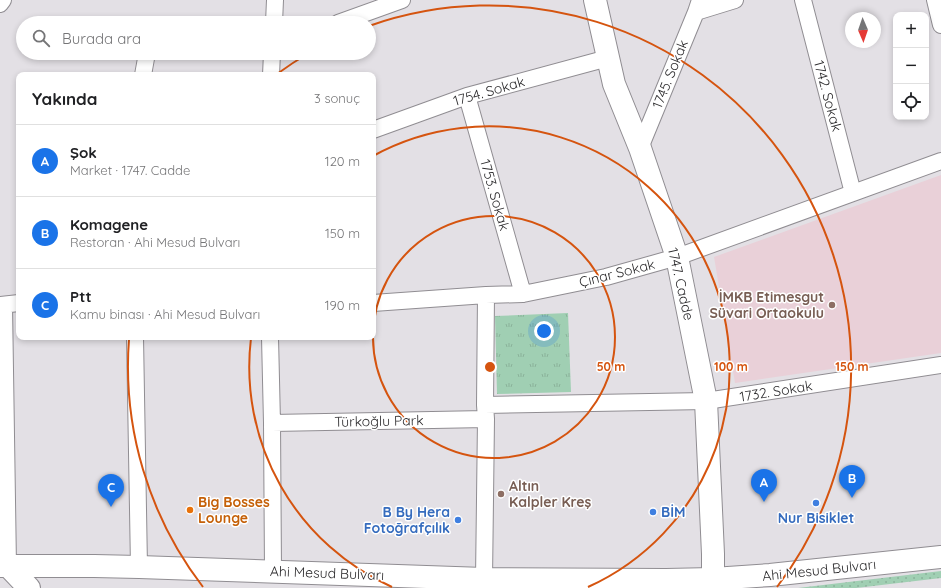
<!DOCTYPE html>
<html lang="tr">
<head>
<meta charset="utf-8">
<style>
  body { margin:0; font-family:Quicksand,sans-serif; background:#f6f6f6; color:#202124 }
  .controls { position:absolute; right:12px; top:12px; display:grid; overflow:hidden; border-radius:8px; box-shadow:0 2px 6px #0003 }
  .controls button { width:36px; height:36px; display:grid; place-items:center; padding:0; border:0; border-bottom:1px solid #e0e0e0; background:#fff; color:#202124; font:20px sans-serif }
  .compass { position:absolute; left:845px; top:12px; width:36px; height:36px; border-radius:50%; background:#fff; box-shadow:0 2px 6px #0003; rotate:178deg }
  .you { position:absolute; left:544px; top:331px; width:14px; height:14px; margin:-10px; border:3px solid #fff; border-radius:50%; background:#1a73e8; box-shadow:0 0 0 6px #1a73e833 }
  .badge { display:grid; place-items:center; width:26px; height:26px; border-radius:50%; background:#1a73e8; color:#fff; font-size:13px; font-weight:700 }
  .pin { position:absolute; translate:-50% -33px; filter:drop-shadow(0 1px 2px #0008) }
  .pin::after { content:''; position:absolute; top:21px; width:14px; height:12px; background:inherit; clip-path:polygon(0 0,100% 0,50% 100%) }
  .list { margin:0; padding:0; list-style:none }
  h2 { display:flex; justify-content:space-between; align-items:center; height:52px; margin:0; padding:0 16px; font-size:17px }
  h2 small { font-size:13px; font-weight:400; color:#757577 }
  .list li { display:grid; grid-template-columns:26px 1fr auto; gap:12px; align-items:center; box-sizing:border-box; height:72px; padding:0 16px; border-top:1px solid #e0e0e0 }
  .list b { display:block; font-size:15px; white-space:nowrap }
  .list p { margin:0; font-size:13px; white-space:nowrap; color:#757577 }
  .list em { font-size:13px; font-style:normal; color:#757577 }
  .icon { flex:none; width:22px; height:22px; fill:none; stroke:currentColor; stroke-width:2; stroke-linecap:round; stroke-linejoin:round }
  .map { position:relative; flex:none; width:941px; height:588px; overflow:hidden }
  .search { position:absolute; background:#fff; box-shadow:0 2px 6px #0003; left:16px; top:16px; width:360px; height:44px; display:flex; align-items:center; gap:10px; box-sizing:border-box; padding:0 14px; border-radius:22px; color:#757577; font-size:15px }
  .panel { position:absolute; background:#fff; box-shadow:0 2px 6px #0003; left:16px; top:72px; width:360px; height:268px; border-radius:8px }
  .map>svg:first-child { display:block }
</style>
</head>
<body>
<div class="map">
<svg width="941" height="588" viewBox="0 0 941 588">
  <defs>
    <pattern id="grass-dots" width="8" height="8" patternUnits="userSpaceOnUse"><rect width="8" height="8" fill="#a0cfb3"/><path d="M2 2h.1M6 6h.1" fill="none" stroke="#8ab29a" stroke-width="1.8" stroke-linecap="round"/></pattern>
    <pattern id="park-tufts" width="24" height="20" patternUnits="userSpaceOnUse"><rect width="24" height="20" fill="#a0cfb3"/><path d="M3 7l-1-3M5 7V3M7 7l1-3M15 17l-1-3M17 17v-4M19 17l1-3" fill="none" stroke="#8ab29a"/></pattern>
  </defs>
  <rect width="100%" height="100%" fill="#e3e0e5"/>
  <!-- education -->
  <path fill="#e9d0d8" d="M 941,175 L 941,353 L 735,383 L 714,257 Z"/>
  <!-- grass -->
  <path fill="url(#grass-dots)" d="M 941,571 L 941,578 L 856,588 L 798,588 Z"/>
  <!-- park -->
  <path fill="url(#park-tufts)" d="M 568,313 L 571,392 L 497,394 L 495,316 Z"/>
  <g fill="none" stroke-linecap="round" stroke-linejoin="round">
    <!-- street casing -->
    <g stroke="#908d92" stroke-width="18">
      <path id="street" d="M 803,0 L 853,193
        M 935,0 L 941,25
        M 0,4 L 3,0
        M 696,12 L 735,0
        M 274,23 L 275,0
        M 338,23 L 402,0
        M 143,75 L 147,53
        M 271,75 L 272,53
        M 467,96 L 523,294
        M 373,130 L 467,96 L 608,58
        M 640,148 L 696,12 L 700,0
        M 373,303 L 486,295 L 523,294 L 606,277 L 677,257 L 941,161
        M 0,305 L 19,303
        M 4,305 L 8,566
        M 135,337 L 139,567
        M 270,337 L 272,423 L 273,571
        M 485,405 L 706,401 L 941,365
        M 272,423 L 486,419
        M 484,579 L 486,419 L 485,405 L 486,295"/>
    </g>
    <!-- secondary casing -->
    <g stroke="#908d92" stroke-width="24">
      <path id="secondary" d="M 595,0 L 614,84 L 640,148 L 677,257 L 706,401 L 713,554 L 713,588
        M 0,566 L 94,566 L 139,567 L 484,579 L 666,580 L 713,579 L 770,575 L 941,557
        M 8,566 L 29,588"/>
    </g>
    <!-- street -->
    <use href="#street" stroke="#fff" stroke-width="16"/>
    <!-- secondary -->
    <use href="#secondary" stroke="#fff" stroke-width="22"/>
  </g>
  <!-- distance rings -->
  <g fill="none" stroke="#d5540f" stroke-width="2">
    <path d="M373 336A121 121 0 1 1 373 338"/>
    <path d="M392 587A241 241 0 0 1 251 338M373 156A241 241 0 1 1 588 587"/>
    <path d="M203 587A362 362 0 0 1 129 339M277 74A362 362 0 0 1 309 53M369 26A362 362 0 0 1 777 587"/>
  </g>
  <!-- markers -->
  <g fill="#8d6e63" stroke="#fff" stroke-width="1.5">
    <circle cx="832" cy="305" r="4"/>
    <circle cx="501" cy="494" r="4"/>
  </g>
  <g fill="#3f7fe0" stroke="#fff" stroke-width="1.5">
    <circle cx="816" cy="503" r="4"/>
    <circle cx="653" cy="512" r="4"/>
    <circle cx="458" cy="520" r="4"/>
  </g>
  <circle fill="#e8710a" stroke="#fff" stroke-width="1.5" cx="190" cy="510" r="4"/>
  <g text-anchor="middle" stroke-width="3" stroke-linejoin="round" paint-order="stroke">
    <!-- street labels -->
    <g font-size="14" fill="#2c2b2d" stroke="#fff">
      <text transform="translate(670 74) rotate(-68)" y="5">1745. Sokak</text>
      <text transform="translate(489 91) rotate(-16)" y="5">1754. Sokak</text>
      <text transform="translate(828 96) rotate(75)" y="5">1742. Sokak</text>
      <text transform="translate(495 195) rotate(74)" y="5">1753. Sokak</text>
      <text transform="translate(617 273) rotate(-14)" y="5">Çınar Sokak</text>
      <text transform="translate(681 284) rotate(77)" y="5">1747. Cadde</text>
      <text transform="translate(776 391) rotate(-9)" y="5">1732. Sokak</text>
      <text transform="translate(379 421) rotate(-1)" y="5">Türkoğlu Park</text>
      <text transform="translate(819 570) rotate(-6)" y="5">Ahi Mesud Bulvarı</text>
      <text transform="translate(327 573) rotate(2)" y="5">Ahi Mesud Bulvarı</text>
    </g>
    <!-- education labels -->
    <g font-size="14" font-weight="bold" fill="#785e54" stroke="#fff" text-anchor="end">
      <text x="824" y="302">İMKB Etimesgut<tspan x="824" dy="16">Süvari Ortaokulu</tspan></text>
      <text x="509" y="491" text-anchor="start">Altın<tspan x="509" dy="16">Kalpler Kreş</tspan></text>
    </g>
    <!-- food labels -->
    <g font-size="14" font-weight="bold" fill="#c56008" stroke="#fff" text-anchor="start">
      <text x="198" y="507">Big Bosses<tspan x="198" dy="16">Lounge</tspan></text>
    </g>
    <!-- shop labels -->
    <g font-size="14" font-weight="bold" fill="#366cbe" stroke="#fff" text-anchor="end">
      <text x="450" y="517">B By Hera<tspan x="450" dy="16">Fotoğrafçılık</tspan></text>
      <text x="661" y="517" text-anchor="start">BİM</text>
      <text x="816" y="523" text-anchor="middle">Nur Bisiklet</text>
    </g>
  </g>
  <circle cx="490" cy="367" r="6" fill="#d5540f" stroke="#fff" stroke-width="2"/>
  <g font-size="12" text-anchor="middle" font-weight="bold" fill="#d5540f" stroke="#fff" stroke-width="3" stroke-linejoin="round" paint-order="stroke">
    <text x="611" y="371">50 m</text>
    <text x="731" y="371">100 m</text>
    <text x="852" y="371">150 m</text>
  </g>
</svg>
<div class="controls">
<button>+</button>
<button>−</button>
<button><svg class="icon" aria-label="locate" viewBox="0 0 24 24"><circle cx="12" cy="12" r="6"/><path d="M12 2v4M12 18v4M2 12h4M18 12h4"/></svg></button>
</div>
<svg class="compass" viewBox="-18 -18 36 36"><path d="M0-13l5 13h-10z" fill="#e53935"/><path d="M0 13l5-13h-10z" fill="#757577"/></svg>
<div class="you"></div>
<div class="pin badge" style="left:764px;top:502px">A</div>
<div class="pin badge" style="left:852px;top:498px">B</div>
<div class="pin badge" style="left:111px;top:507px">C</div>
<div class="search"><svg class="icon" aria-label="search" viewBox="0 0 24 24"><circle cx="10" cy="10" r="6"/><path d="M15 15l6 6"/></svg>Burada ara</div>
<section class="panel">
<h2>Yakında<small>3 sonuç</small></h2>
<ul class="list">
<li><span class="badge">A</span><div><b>Şok</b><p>Market · 1747. Cadde</p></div><em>120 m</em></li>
<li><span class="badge">B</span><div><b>Komagene</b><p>Restoran · Ahi Mesud Bulvarı</p></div><em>150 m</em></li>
<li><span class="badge">C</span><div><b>Ptt</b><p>Kamu binası · Ahi Mesud Bulvarı</p></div><em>190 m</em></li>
</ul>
</section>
</div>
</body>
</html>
